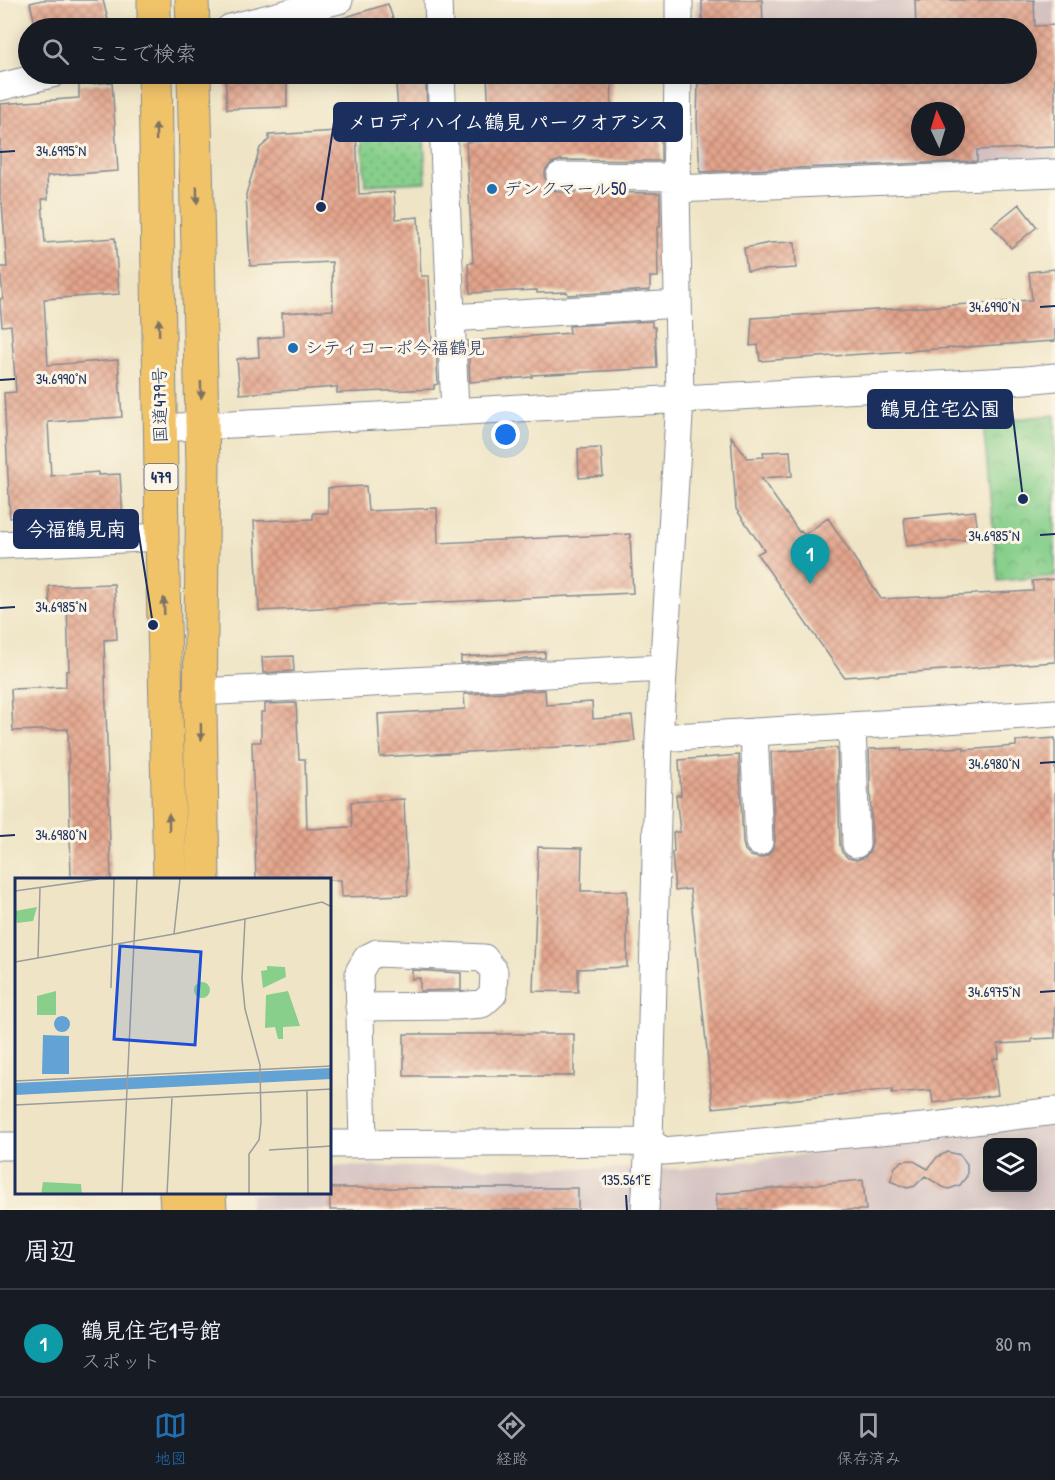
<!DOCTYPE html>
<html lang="ja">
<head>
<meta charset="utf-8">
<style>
  body { margin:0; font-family:"Patrick Hand","Klee One",sans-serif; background:#242831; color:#f1f3f6 }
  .controls { position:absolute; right:18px; bottom:18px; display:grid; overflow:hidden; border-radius:12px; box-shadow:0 3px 15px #0003 }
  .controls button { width:54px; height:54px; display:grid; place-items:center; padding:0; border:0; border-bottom:2px solid #363941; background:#171b24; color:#f1f3f6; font:30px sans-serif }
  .compass { position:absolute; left:911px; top:102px; width:54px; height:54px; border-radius:50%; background:#171b24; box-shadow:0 3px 15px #0003; rotate:356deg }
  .you { position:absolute; left:506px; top:435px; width:21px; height:21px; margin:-15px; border:4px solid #fff; border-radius:50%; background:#1a73e8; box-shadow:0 0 0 9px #1a73e833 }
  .badge { display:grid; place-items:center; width:39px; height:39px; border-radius:50%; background:#1f6fb2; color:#fff; font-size:20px; font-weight:700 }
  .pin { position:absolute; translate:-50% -50px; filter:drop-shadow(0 2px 3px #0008) }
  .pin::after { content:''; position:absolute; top:32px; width:21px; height:18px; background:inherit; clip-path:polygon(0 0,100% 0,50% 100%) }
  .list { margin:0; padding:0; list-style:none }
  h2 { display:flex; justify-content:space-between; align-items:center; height:78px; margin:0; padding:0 24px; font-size:26px }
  h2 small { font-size:20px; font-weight:400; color:#9ea1a6 }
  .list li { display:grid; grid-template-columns:39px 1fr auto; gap:18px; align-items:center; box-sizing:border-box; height:108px; padding:0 24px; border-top:2px solid #363941 }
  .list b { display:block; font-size:22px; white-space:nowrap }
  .list p { margin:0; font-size:20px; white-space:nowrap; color:#9ea1a6 }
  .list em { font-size:20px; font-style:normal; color:#9ea1a6 }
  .icon { flex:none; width:33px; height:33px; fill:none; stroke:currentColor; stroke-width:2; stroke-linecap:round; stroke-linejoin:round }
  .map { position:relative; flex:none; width:1055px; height:1210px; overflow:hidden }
  .search { position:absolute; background:#171b24; box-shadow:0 3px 15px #0003; left:18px; right:18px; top:18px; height:66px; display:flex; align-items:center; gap:15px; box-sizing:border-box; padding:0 21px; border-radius:33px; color:#9ea1a6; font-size:22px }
  .sheet { height:186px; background:#171b24 }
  nav { display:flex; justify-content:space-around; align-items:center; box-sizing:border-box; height:84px; border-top:2px solid #363941; background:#171b24; font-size:16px; color:#9ea1a6 }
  nav a { display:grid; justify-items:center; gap:3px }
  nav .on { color:#1f6fb2 }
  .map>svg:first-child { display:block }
</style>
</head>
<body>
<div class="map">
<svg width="1055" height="1210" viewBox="0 0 1055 1210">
  <defs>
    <pattern id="park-crowns" width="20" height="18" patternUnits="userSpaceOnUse" patternTransform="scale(1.5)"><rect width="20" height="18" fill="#87cf8b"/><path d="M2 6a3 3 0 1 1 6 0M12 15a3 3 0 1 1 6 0" fill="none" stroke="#6ea875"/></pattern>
    <pattern id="garden-dots" width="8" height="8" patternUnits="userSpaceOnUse" patternTransform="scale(1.5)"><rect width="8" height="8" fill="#87cf8b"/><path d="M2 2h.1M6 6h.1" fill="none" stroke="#6ea875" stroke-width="1.8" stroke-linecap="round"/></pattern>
    <pattern id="building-cross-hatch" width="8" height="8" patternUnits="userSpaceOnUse" patternTransform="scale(1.5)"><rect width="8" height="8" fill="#e4a48b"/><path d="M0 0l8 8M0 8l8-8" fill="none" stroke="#b88675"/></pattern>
  </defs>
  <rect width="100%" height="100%" fill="#fcf5e5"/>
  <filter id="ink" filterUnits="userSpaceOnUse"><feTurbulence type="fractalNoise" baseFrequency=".0167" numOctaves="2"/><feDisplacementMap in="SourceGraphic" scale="12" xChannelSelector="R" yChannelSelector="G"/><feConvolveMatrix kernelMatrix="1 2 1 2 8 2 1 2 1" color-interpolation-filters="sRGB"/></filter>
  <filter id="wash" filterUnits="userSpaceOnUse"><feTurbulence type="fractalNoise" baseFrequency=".008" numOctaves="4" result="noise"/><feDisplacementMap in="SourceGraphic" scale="24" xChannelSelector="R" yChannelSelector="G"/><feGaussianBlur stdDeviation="1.35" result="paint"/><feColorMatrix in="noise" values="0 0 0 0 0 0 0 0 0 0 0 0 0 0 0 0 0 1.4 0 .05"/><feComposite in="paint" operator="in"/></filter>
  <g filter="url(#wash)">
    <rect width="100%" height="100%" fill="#efe5c6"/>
    <!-- industrial -->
    <path fill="#d2bfc0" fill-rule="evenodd" d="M 697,0 L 1055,0 L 1055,159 L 695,177 L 696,74 L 1026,74 L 1026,28 L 697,28 ZM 920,111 L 956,111 L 956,147 L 920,147 Z
      M 1055,1125 L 1055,1210 L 250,1210 L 250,1194 L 330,1194 L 330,1166 L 682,1169 ZM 988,1142 L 1032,1142 L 1032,1188 L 988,1188 Z"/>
    <!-- park -->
    <path fill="url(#park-crowns)" stroke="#517f74" stroke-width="1.5" d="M 1055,415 L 1055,576 L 998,581 L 983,422 Z"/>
    <!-- garden -->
    <path fill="url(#garden-dots)" stroke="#517f74" stroke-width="1.5" d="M 423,114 L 426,182 L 365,185 L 361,117 Z"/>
    <g id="blocks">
      <!-- building -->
      <path fill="url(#building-cross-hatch)" fill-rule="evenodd" d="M 42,0 L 103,0 L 110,28 L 36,28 L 30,3 Z
        M 702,0 L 762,0 L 763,24 L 702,26 Z
        M 915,0 L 1034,0 L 1035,26 L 1055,25 L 1055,147 L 977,150 L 977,161 L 700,172 L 697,121 L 698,83 L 709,84 L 708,74 L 1026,74 L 1026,28 L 916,28 ZM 920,111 L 956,111 L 956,147 L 920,147 Z
        M 388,4 L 396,28 L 326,28 L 326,23 Z
        M 225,74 L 287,74 L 287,107 L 227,109 Z
        M 487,74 L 612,74 L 611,126 L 661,124 L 661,161 L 560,160 L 552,163 L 546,169 L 544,175 L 547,184 L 552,189 L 559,192 L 660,193 L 660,227 L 657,227 L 658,277 L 650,277 L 650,290 L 568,295 L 567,292 L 537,293 L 537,290 L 470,293 L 468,263 L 473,263 L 466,142 L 490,141 Z
        M 112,82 L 118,171 L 47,176 L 48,199 L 42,199 L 45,243 L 115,238 L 119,294 L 44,299 L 48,365 L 118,360 L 122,417 L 48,422 L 51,476 L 98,472 L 98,475 L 120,474 L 123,519 L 79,522 L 79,513 L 10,518 L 4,393 L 16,392 L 11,325 L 2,326 L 0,304 L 0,299 L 3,298 L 0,267 L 7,267 L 2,203 L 0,203 L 0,104 L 79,98 L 79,85 Z
        M 426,83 L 427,107 L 398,109 L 396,85 Z
        M 356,130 L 359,194 L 394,192 L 396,219 L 418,217 L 421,276 L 429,276 L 432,344 L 436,343 L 438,384 L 434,385 L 434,389 L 337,393 L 337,387 L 240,394 L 237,359 L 259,357 L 258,339 L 283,336 L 282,313 L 333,310 L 332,262 L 250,266 L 246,194 L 260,148 L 269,140 L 269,135 Z
        M 1019,204 L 1037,227 L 1011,248 L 992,226 Z
        M 795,242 L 796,268 L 747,271 L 744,248 L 770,243 Z
        M 1055,269 L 1055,341 L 760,361 L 758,345 L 750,346 L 752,318 L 1032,300 L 1029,272 Z
        M 652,321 L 652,327 L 655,327 L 657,368 L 532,375 L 532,377 L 470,382 L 468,341 L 570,333 L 569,326 Z
        M 731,436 L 747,458 L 764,457 L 763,452 L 790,451 L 792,476 L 761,478 L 799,532 L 801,531 L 804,535 L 828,518 L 881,599 L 1033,591 L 1032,581 L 1055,579 L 1055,662 L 844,677 L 757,554 L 764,550 L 736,509 Z
        M 601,448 L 603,476 L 579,478 L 578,449 Z
        M 366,486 L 368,511 L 437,508 L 438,543 L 630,534 L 633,593 L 259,611 L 254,521 L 313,519 L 313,513 L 328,513 L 328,488 Z
        M 975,511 L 979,538 L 907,546 L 904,518 Z
        M 114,584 L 117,639 L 104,640 L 111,880 L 71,880 L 68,729 L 13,731 L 11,689 L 66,687 L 66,671 L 69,671 L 67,607 L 50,608 L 49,586 Z
        M 545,652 L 545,658 L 461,663 L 461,657 Z
        M 293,656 L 294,671 L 263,673 L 262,657 Z
        M 545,690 L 546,705 L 592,702 L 593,719 L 632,716 L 635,741 L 595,745 L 380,757 L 378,714 L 465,709 L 464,694 Z
        M 296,703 L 299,759 L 305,759 L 307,829 L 352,827 L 351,802 L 404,799 L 408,895 L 342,897 L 341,880 L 256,880 L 252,742 L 261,742 L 261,712 L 265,712 L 265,704 Z
        M 1055,738 L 1055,1038 L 1032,1039 L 1032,1042 L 998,1044 L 999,1058 L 993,1059 L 998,1095 L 933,1103 L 931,1090 L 892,1093 L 892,1089 L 713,1108 L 690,889 L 675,891 L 672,852 L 674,852 L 673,832 L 680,832 L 676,795 L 681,795 L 679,760 L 739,755 L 743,843 L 745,850 L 751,856 L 760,858 L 768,855 L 773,849 L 775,842 L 771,752 L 837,748 L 840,845 L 842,852 L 848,858 L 857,860 L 865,857 L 870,851 L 872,844 L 869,749 L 901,748 L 901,751 L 964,747 L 964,750 L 1016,746 L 1016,741 Z
        M 538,847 L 582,848 L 581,891 L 627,891 L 627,967 L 578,969 L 578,992 L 533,991 Z
        M 412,970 L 461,973 L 461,990 L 420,991 L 420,978 L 412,979 Z
        M 404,1034 L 574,1034 L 574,1076 L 404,1076 Z
        M 948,1152 L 960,1155 L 967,1164 L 967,1176 L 960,1185 L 949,1189 L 943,1187 L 925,1176 L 915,1186 L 907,1188 L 890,1181 L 895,1167 L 902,1161 L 912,1160 L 928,1169 L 937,1157 Z
        M 863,1180 L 866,1210 L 717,1210 L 716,1194 Z
        M 330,1188 L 578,1188 L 578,1210 L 330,1210 Z"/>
    </g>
  </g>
  <g filter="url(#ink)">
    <use href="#blocks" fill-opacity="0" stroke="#858a92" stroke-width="1.5"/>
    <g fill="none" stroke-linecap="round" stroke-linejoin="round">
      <!-- minor casing -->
      <g stroke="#858a92" stroke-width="29">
        <path id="minor" d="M 438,0 L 439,28
          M 230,28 L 339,0
          M 679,28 L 679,0
          M 441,74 L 455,412
          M 0,87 L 52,74
          M 560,176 L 677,177
          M 676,189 L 1055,173
          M 451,318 L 678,304
          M 160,428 L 1026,380 L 1055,377
          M 0,545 L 162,537
          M 200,692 L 663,668
          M 852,726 L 856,844
          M 754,732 L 759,842
          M 659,738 L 1055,713
          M 359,1007 L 456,1006 L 482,1004 L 493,994 L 494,971 L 484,958 L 377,953 L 367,958 L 359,972 L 363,1143
          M 330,1144 L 649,1142 L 664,1151 L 934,1126 L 1055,1111
          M 0,1146 L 16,1146
          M 645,1210 L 649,1142 L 659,738 L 680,400 L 676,189 L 678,74"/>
      </g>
      <!-- highway casing -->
      <g stroke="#858a92" stroke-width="35">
        <path id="highway" d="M 154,0 L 154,28
          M 192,0 L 193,28
          M 155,74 L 162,537 L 170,880
          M 194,74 L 203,467 L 200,709 L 203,880
          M 176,1194 L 177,1210
          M 209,1194 L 210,1210"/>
      </g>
      <!-- minor -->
      <use href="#minor" stroke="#fff" stroke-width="27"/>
      <!-- highway -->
      <use href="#highway" stroke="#f0c369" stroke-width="33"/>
    </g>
    <!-- one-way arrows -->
    <defs><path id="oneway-solid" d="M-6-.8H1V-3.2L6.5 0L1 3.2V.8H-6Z" transform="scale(1.5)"/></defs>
    <g fill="#7b7263">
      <use href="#oneway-solid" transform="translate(156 132) rotate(-91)"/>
      <use href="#oneway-solid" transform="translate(197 195) rotate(89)"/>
      <use href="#oneway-solid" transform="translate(159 327) rotate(-91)"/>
      <use href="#oneway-solid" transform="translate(201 390) rotate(89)"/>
      <use href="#oneway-solid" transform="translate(164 606) rotate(-92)"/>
      <use href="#oneway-solid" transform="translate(201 732) rotate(89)"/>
      <use href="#oneway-solid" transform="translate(169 822) rotate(-91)"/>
    </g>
  </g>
  <!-- ticks -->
  <path fill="none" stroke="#1b2f5e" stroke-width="2" d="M 0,152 L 15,151M 1040,307 L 1055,306M 0,380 L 15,379M 1040,535 L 1055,534M 0,608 L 15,607M 1040,763 L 1055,762M 0,836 L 15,835M 1040,992 L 1055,991M 626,1195 L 627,1210"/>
  <!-- markers -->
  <g fill="#1f6fb2" stroke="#fcf5e5" stroke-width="2">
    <circle cx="492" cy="189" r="6"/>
    <circle cx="293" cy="348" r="6"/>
  </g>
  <g text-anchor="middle" stroke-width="6" stroke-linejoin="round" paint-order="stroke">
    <!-- shield labels -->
    <rect fill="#fcf5e5" stroke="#5e6a86" stroke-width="1.5" x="144.5" y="464" width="33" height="26" rx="4.5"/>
    <g font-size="16" font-weight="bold" fill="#1b2f5e">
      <text x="161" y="483">479</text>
    </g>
    <!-- poi labels -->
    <g font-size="18" fill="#1b2f5e" stroke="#fcf5e5" text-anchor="start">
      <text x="504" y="195">デンクマール50</text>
      <text x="305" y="354">シティコーポ今福鶴見</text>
    </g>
    <!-- street labels -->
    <g font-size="18" fill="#1b2f5e" stroke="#fcf5e5">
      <text transform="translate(160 405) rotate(-91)" y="6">国道479号</text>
    </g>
  </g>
  <!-- overview -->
  <g transform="translate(15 878)">
    <rect width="316" height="316" fill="#efe5c6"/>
    <path d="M 252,88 L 270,89 L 271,99 L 248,110 L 246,93 L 252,92 Z" fill="#87cf8b"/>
    <path d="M 22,29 L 18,43 L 2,45 L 0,33 ZM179 112a8 8 0 1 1 16 0a8 8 0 1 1-16 0ZM 41,113 L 41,137 L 22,137 L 22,118 ZM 273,113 L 285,148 L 268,149 L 268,161 L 263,161 L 260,149 L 250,150 L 251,117 ZM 28,304 L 66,306 L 67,316 L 26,316 Z" fill="#87cf8b"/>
    <path d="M39 146a8 8 0 1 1 16 0a8 8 0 1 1-16 0ZM 28,157 L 54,158 L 54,196 L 27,196 ZM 316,190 L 316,201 L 0,217 L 0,205 Z" fill="#62a2d4"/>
    <path fill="none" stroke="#9a9c9c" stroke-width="1.5" d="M 165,1 L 159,56 L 230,41 L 227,101 L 230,131 L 245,187 L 246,244 L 244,262 L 234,276 L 234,316M 0,13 L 84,1M 230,41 L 307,24 L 317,29M 23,80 L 25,10M 0,84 L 159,56M 96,110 L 99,1M 0,203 L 317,188M 292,212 L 293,316M 0,227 L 317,211M 254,272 L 317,268M 107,316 L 122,1M 152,316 L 157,220"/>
    <path fill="#1d4ed8" fill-opacity="0.15" stroke="#1d4ed8" stroke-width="3" d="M 105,68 L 186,74 L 180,167 L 99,161 Z"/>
    <rect width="316" height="316" fill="none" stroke="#1b2f5e" stroke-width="3"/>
  </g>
  <g font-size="15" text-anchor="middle" fill="#1b2f5e" stroke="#fcf5e5" stroke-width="6" stroke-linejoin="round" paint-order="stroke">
    <text x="61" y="156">34.6995°N</text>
    <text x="994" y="312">34.6990°N</text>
    <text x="61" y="384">34.6990°N</text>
    <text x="994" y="541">34.6985°N</text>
    <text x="61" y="612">34.6985°N</text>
    <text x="994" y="769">34.6980°N</text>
    <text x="61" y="840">34.6980°N</text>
    <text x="994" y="997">34.6975°N</text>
    <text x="626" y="1185">135.561°E</text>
  </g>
  <!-- callouts -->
  <path fill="none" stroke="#1b2f5e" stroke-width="2" d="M321 207L334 122M1023 499L1012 409M153 625L138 529"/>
  <g fill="#1b2f5e" stroke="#fcf5e5" stroke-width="2">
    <circle cx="321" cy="207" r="6"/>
    <circle cx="1023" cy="499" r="6"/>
    <circle cx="153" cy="625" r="6"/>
  </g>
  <g fill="#1b2f5e" stroke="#1b2f5e" stroke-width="2">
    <rect x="334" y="103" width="348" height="38" rx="6"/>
    <rect x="868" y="390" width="144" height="38" rx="6"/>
    <rect x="14" y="510" width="124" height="38" rx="6"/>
  </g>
  <g font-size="20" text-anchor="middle" font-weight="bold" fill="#fff">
    <text x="508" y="129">メロディハイム鶴見 パークオアシス</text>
    <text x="940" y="416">鶴見住宅公園</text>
    <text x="76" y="536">今福鶴見南</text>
  </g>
</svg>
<div class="controls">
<button><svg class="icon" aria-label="layers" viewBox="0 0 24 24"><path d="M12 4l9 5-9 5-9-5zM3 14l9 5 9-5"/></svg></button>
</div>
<svg class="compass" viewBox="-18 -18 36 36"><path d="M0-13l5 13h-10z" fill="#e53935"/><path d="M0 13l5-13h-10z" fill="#9ea1a6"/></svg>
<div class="you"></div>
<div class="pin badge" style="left:810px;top:584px;background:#0f9aa8">1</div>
<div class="search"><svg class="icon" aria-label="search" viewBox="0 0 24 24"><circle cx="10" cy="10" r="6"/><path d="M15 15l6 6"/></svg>ここで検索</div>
</div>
<section class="sheet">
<h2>周辺<small></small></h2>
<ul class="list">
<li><span class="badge" style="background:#0f9aa8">1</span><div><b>鶴見住宅1号館</b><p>スポット</p></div><em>80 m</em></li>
</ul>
</section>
<nav>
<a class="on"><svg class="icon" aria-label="map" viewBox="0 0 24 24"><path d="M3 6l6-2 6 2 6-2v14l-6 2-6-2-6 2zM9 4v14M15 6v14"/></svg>地図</a>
<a><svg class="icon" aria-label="directions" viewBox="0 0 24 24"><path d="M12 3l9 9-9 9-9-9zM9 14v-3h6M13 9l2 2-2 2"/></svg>経路</a>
<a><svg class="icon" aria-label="saved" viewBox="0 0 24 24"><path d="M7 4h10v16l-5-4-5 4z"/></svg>保存済み</a>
</nav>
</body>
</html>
